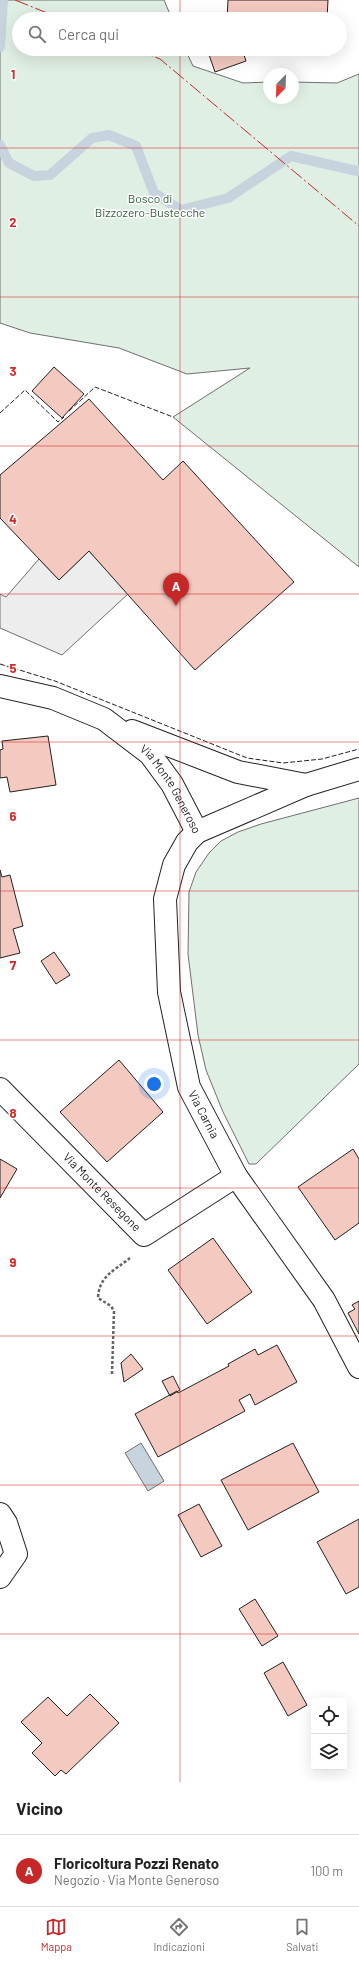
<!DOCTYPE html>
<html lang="it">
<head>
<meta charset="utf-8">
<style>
  body { margin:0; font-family:Barlow,sans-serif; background:#f6f6f6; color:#222 }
  .controls { position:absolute; right:12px; bottom:12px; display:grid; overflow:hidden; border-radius:4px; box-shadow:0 4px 16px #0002 }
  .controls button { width:36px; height:36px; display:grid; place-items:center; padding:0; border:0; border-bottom:1px solid #e0e0e0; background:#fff; color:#222; font:20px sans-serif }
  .compass { position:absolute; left:263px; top:68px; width:36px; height:36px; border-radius:50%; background:#fff; box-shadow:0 4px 16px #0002; rotate:203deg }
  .you { position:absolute; left:154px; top:1084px; width:14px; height:14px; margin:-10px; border:3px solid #fff; border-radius:50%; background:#1a73e8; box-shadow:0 0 0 6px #1a73e833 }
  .badge { display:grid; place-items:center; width:26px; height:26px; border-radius:50%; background:#c62828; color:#fff; font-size:13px; font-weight:700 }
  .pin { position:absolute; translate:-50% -33px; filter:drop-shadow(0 1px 2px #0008) }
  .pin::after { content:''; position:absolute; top:21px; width:14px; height:12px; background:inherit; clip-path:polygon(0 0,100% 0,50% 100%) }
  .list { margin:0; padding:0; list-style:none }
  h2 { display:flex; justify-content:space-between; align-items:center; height:52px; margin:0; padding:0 16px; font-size:17px }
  h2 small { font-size:13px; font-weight:400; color:#767676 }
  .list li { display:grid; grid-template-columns:26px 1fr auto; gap:12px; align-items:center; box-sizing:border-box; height:72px; padding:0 16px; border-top:1px solid #e0e0e0 }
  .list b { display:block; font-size:15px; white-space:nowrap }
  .list p { margin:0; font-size:13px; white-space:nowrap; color:#767676 }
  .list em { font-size:13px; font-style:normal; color:#767676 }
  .icon { flex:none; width:22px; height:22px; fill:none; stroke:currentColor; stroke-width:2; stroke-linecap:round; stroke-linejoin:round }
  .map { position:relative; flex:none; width:359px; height:1782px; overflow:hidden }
  .search { position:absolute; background:#fff; box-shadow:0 4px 16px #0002; left:12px; right:12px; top:12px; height:44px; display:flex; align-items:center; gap:10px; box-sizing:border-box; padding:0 14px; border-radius:22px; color:#767676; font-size:15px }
  .sheet { height:124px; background:#fff }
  nav { display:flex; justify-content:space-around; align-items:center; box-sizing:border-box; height:56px; border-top:1px solid #e0e0e0; background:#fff; font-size:11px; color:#767676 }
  nav a { display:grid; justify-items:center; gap:2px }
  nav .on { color:#c62828 }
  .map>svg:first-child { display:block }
</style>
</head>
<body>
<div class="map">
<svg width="359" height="1782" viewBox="0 0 359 1782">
  <rect width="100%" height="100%" fill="#fff"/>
  <!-- green -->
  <path fill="#e0efe3" stroke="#6f6f6f" d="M 0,0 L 164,0 L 172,19 L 19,19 L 19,49 L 185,49 L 193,66 L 243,83 L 269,82 L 269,98 L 293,98 L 293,82 L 337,83 L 359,74 L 359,567 L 173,417 L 250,368 L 187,374 L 119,348 L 30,333 L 0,323 Z
    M 359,798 L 359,1064 L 256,1164 L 249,1164 L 223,1112 L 206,1070 L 198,1035 L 188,954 L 189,892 L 196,872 L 209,853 L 221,841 L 238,832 L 261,824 Z"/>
  <!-- parking -->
  <path fill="#ededed" stroke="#6f6f6f" d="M 89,551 L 128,594 L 62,655 L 0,628 L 0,594 L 6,597 L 39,559 L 59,580 Z"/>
  <!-- water -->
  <path fill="#c7d3dd" stroke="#6f6f6f" d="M 141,1443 L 164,1481 L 148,1491 L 125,1453 Z"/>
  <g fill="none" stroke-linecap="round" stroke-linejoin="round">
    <!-- stream -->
    <path stroke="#c7d3dd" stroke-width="10" d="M 0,47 L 3,0
      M 0,145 L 9,163 L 34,176 L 50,175 L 92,138 L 109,135 L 136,146 L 154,193 L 181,210 L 228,198 L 291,156 L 357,171 L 359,170"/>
  </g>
  <!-- building -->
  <path fill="#f3c9c0" stroke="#222" d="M 228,0 L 328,0 L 327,19 L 227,19 Z
    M 207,49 L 242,49 L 246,61 L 215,72 Z
    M 54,367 L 84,394 L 62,418 L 32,391 Z
    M 89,399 L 163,480 L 183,461 L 294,582 L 195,670 L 89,551 L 59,580 L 0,518 L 0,475 Z
    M 48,736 L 56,785 L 10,792 L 7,777 L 0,778 L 0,750 L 3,749 L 2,741 Z
    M 0,870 L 2,877 L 10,875 L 23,926 L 13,929 L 20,953 L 0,958 Z
    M 54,952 L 70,975 L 56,984 L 41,961 Z
    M 119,1060 L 163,1112 L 107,1162 L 60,1112 Z
    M 353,1149 L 359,1159 L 359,1223 L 335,1240 L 298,1187 Z
    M 0,1159 L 17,1169 L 0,1198 Z
    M 213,1238 L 252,1292 L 207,1324 L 168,1270 Z
    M 359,1301 L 359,1334 L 348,1313 L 355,1309 L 352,1305 Z
    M 277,1345 L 297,1382 L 255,1405 L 250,1394 L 239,1400 L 245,1411 L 158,1457 L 135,1414 L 177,1391 L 178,1393 L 229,1366 L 228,1364 L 255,1349 L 258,1355 Z
    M 131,1354 L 143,1369 L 124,1382 L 121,1363 Z
    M 173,1376 L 180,1390 L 170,1396 L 162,1381 Z
    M 293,1443 L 319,1492 L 248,1530 L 221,1480 Z
    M 199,1504 L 222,1546 L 201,1557 L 178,1515 Z
    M 359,1519 L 359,1587 L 346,1594 L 317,1542 Z
    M 255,1599 L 278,1636 L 262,1646 L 239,1609 Z
    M 283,1662 L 307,1705 L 288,1716 L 264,1673 Z
    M 90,1694 L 119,1723 L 66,1774 L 61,1770 L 55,1776 L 32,1753 L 42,1743 L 21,1722 L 48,1697 L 67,1716 Z"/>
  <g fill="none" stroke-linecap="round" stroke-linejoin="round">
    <!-- minor casing -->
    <g stroke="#222" stroke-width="24">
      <g id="minor">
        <path id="s1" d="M 0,686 L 53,698 L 104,719 L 150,754 L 172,784 L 197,832"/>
        <path d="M 132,731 L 238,772 L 306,785"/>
        <path id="s2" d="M 359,769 L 306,785 L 197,832 L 187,842 L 174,865 L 165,899 L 169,992 L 189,1087 L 236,1176 L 324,1300 L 359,1367"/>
        <path id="s3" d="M 0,1089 L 144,1235 L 236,1176"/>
        <path d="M 0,1514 L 6,1523 L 16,1554 L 0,1577"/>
      </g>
    </g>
    <!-- path -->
    <path stroke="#646464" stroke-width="2.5" stroke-dasharray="3 2" stroke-linecap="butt" d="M 112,1374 L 114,1311 L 111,1306 L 98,1298 C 99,1276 114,1271 130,1258"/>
    <!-- minor -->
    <use href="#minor" stroke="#fff" stroke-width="22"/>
    <!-- fence -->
    <path stroke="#222" stroke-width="1" stroke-dasharray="5 2" stroke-linecap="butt" d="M 69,411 L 95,387 L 173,417
      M 0,413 L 25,390 L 58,422 L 64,417
      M 0,664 L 55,681 L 247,758 L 283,763 L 322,759 L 359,749"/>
    <!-- power -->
    <path stroke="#c62828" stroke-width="1" stroke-dasharray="14 3 2 3" stroke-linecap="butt" d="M 15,0 L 62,19
      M 135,49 L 160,59 L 359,226"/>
  </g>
  <!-- grid -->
  <path fill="none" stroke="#d62828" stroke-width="1" stroke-opacity="0.55" d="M 180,0 L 180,19M 180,49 L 180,1782M 0,148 L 359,148M 0,297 L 359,297M 0,446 L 359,446M 0,594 L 359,594M 0,742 L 359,742M 0,891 L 359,891M 0,1040 L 359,1040M 0,1188 L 359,1188M 0,1336 L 359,1336M 0,1485 L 359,1485M 0,1634 L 359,1634"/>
  <g text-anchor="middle" stroke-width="3" stroke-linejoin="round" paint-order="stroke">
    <!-- park labels -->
    <g font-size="12" fill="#2f5e38" stroke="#fff">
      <text x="150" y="203">Bosco di<tspan x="150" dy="14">Bizzozero-Bustecche</tspan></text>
    </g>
    <!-- street labels -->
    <g font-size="12" fill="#222" stroke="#fff">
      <text dy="4" stroke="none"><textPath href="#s1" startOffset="208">Via Monte Generoso</textPath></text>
      <text dy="4" stroke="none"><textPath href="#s2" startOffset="471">Via Carnia</textPath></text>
      <text dy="4" stroke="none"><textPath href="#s3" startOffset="145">Via Monte Resegone</textPath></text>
    </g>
  </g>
  <g font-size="13" text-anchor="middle" font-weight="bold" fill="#d62828" stroke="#fff" stroke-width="3" stroke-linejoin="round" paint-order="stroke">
    <text x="13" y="79">1</text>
    <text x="13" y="227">2</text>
    <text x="13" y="376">3</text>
    <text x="13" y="524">4</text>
    <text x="13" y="673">5</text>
    <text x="13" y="821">6</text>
    <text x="13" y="970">7</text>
    <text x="13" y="1118">8</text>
    <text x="13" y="1267">9</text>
  </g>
</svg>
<div class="controls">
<button><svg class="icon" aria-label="locate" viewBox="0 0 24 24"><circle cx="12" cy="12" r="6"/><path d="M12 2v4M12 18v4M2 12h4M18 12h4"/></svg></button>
<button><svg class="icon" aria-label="layers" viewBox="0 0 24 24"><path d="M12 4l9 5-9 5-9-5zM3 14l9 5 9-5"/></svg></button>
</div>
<svg class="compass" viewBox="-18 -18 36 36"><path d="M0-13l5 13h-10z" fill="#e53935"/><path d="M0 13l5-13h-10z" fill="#767676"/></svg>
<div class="you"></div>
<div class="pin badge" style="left:176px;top:606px">A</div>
<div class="search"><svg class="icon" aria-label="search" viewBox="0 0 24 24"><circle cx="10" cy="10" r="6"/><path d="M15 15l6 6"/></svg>Cerca qui</div>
</div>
<section class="sheet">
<h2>Vicino<small></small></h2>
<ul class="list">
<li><span class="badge">A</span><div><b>Floricoltura Pozzi Renato</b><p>Negozio · Via Monte Generoso</p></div><em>100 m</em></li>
</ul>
</section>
<nav>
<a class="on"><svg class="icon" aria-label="map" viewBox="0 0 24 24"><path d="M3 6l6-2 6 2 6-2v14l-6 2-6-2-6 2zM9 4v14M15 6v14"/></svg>Mappa</a>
<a><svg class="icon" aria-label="directions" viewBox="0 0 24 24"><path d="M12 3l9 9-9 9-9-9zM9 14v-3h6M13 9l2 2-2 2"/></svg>Indicazioni</a>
<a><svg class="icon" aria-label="saved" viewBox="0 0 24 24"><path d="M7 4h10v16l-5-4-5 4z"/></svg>Salvati</a>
</nav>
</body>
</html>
